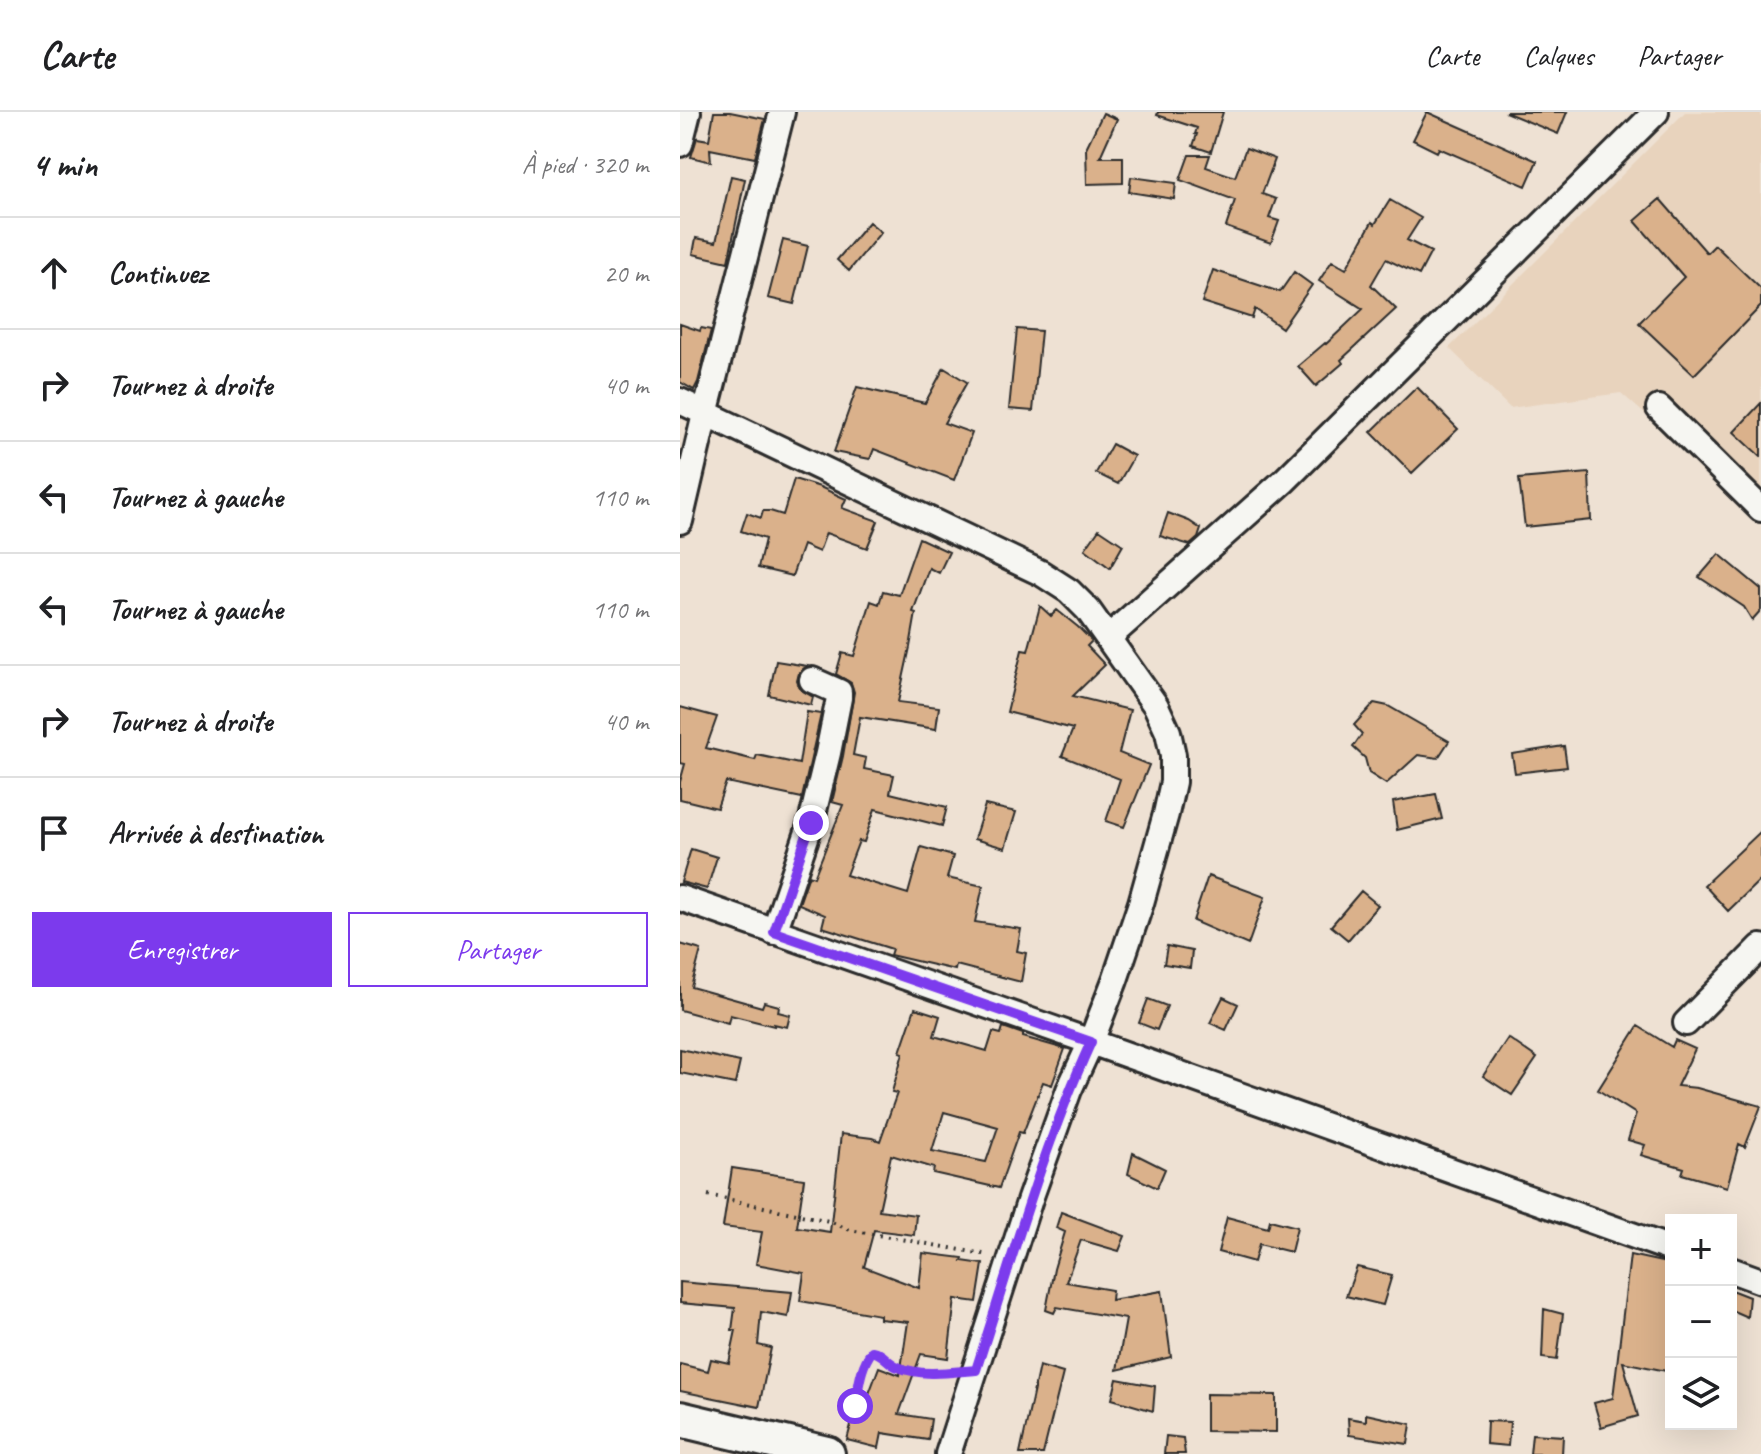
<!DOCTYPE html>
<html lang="fr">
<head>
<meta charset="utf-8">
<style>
  body { margin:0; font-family:Caveat,sans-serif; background:#f2f2f2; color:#202124 }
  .controls { position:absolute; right:24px; bottom:24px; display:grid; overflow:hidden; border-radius:0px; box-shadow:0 8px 32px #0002 }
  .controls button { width:72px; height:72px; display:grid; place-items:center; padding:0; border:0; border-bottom:2px solid #e0e0e0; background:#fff; color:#202124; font:40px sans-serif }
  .stop { position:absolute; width:24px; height:24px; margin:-18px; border:6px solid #7c3aed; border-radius:50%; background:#fff }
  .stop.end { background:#7c3aed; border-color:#fff; box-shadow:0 2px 8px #0008 }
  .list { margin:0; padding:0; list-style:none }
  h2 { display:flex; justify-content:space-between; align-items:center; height:104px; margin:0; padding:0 32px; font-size:34px }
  h2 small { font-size:26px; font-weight:400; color:#757577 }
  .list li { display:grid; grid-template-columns:52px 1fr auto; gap:24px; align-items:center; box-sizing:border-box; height:112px; padding:0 32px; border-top:2px solid #e0e0e0 }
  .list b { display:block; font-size:30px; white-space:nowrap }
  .list em { font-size:26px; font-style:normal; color:#757577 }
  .actions { display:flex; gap:16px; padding:24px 32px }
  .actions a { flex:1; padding:18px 0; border:2px solid #7c3aed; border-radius:0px; text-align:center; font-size:28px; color:#7c3aed }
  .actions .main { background:#7c3aed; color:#fff }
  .icon { flex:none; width:44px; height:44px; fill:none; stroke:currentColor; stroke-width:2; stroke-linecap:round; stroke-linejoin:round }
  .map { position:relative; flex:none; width:1081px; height:1342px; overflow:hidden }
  header { display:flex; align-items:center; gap:48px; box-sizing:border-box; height:112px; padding:0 40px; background:#fff; border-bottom:2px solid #e0e0e0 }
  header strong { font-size:38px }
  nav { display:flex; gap:44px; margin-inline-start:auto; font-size:28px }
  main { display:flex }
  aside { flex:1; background:#fff }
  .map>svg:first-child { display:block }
</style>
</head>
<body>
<header>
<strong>Carte</strong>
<nav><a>Carte</a><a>Calques</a><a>Partager</a></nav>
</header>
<main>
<aside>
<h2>4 min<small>À pied · 320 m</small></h2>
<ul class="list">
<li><svg class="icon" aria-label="ahead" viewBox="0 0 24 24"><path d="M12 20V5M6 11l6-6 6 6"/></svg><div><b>Continuez</b></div><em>20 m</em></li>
<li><svg class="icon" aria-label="right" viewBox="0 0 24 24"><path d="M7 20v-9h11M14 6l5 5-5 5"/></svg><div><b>Tournez à droite</b></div><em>40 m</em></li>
<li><svg class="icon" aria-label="left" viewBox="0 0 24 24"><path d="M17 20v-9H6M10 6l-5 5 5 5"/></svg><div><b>Tournez à gauche</b></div><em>110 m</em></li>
<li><svg class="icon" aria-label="left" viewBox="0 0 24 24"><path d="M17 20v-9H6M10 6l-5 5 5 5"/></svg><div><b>Tournez à gauche</b></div><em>110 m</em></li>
<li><svg class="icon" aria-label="right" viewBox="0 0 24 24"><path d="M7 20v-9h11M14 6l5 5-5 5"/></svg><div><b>Tournez à droite</b></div><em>40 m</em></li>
<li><svg class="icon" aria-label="arrive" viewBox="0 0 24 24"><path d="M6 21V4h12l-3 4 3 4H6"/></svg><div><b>Arrivée à destination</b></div></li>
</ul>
<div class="actions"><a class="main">Enregistrer</a><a>Partager</a></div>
</aside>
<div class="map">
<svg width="1081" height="1342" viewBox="0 0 1081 1342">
  <rect width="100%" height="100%" fill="#eee1d3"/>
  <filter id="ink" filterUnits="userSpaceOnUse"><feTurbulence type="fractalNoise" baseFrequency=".0125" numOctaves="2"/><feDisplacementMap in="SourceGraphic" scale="16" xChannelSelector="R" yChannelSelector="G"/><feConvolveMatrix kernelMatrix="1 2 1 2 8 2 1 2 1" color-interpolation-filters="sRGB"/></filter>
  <g filter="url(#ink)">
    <!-- built -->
    <path fill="#e8d3bd" d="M 1005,0 L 1081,0 L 1081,405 L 941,281 L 830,296 L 769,236 Z"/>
    <!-- building -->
    <path fill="#dab18b" stroke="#2b2b2b" stroke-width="2" fill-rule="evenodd" d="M 34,0 L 50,0 L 85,7 L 75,46 L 30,37 L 31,50 L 11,45 L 17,26 L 29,28 Z
      M 478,0 L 543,0 L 531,40 L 513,34 L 517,22 L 515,22 L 517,16 L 477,3 Z
      M 747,0 L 857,49 L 846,74 L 759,36 L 757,40 L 733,28 Z
      M 825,0 L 887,0 L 878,22 Z
      M 423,1 L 437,7 L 420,45 L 443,45 L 443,71 L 407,72 L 406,36 Z
      M 566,36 L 595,47 L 582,82 L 596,87 L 589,106 L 599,109 L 591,131 L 546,115 L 555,88 L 500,68 L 509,43 L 530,43 L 526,55 L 555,65 Z
      M 51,64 L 65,67 L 48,150 L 13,142 L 16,126 L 36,130 Z
      M 451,65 L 496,71 L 494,87 L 449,80 Z
      M 980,87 L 1027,141 L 1035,133 L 1081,177 L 1081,194 L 1014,263 L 959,211 L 1004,165 L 955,109 Z
      M 710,88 L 741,106 L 727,128 L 751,140 L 739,163 L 706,147 L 691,173 L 716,197 L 661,248 L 663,251 L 636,274 L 618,254 L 645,231 L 646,232 L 683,197 L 639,169 L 652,149 L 666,157 L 692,110 L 695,112 Z
      M 189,110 L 201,120 L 169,159 L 157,148 Z
      M 103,128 L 128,134 L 114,192 L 88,186 Z
      M 533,158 L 600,180 L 614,160 L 632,173 L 602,216 L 575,197 L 572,206 L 522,190 Z
      M 0,212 L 20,219 L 21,216 L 31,218 L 18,270 L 14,278 L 0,270 Z
      M 337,217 L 361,219 L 353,299 L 329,297 Z
      M 264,256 L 287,270 L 264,311 L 292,321 L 274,368 L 194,337 L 190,347 L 154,340 L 177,275 L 245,291 Z
      M 737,275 L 778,317 L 732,361 L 691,320 Z
      M 1081,291 L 1081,345 L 1054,320 Z
      M 432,332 L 454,344 L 438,372 L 416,361 Z
      M 909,361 L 911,408 L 845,415 L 839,367 Z
      M 114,367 L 140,375 L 166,387 L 162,396 L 198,409 L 187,436 L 146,421 L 139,440 L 123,433 L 112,464 L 78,456 L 85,427 L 61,419 L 67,401 L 81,406 L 83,399 L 90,399 L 103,403 Z
      M 488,401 L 509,409 L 521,417 L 518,426 L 510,433 L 480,424 Z
      M 419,417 L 443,433 L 430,456 L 405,437 Z
      M 239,426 L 269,440 L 259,461 L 249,456 L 233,500 L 236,501 L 230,535 L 218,590 L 259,595 L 256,617 L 180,605 L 173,643 L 186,646 L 184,657 L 214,663 L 210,681 L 267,695 L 262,714 L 195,697 L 184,730 L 179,729 L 166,763 L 228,782 L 241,735 L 273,744 L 267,766 L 303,774 L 295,810 L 341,817 L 337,839 L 346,841 L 341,870 L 276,853 L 275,858 L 210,843 L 212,837 L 142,815 L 145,803 L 119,792 L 129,763 L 134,765 L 163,693 L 152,690 L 163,644 L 174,580 L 171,571 L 156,562 L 162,541 L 174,544 L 191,489 L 199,492 L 203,479 L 219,483 Z
      M 1039,442 L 1081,477 L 1081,498 L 1072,508 L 1064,495 L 1019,465 Z
      M 360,494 L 371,504 L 377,498 L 398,515 L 412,529 L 407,534 L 425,553 L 393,584 L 450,598 L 439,641 L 469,653 L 444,715 L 426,709 L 440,667 L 382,644 L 393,617 L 327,600 L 342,538 L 348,539 Z
      M 96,549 L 127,554 L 119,561 L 117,569 L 120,577 L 133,585 L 131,593 L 89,583 Z
      M 694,591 L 708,594 L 769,629 L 758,646 L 738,643 L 706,672 L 689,661 L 685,646 L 673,635 L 682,622 L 674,613 Z
      M 0,595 L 37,605 L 26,636 L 75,648 L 77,643 L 119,652 L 127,600 L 141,602 L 122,686 L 46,670 L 37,696 L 0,687 L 0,670 L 5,652 L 0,651 Z
      M 884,634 L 887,655 L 835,661 L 832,642 Z
      M 756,682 L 762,707 L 717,718 L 713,690 Z
      M 305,693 L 336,700 L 325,736 L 294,727 Z
      M 1081,719 L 1081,767 L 1048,799 L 1024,773 Z
      M 11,737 L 37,745 L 27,777 L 1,770 Z
      M 528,764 L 585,785 L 568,833 L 513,809 Z
      M 681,779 L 698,793 L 668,828 L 651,814 Z
      M 0,832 L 21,838 L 11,875 L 82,895 L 84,890 L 99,894 L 98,900 L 110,903 L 107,915 L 94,912 L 94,914 L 50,903 L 48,911 L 0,898 Z
      M 487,834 L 512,839 L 510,856 L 484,852 Z
      M 543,885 L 558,892 L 546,918 L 530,911 Z
      M 468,887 L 487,894 L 477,918 L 459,911 Z
      M 235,896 L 260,904 L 254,924 L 307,939 L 313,920 L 321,922 L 323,915 L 343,922 L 343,925 L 385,937 L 372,973 L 363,970 L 343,1021 L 339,1020 L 319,1076 L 253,1061 L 254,1056 L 211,1043 L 199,1098 L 236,1103 L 234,1123 L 194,1118 L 184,1155 L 239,1176 L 243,1141 L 283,1146 L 282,1149 L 303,1152 L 297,1190 L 275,1187 L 268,1246 L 241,1242 L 219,1302 L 251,1307 L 248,1328 L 202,1321 L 199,1336 L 167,1328 L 172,1309 L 178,1311 L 199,1255 L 220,1263 L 228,1210 L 200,1207 L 200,1203 L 120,1189 L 124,1161 L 76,1152 L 82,1120 L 43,1115 L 52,1056 L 124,1067 L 117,1115 L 150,1120 L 161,1022 L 192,1026 L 200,1029 L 217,981 L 212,980 L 223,941 L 220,940 ZM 264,1000 L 318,1015 L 306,1050 L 252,1039 Z
      M 958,914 L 992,935 L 995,928 L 1015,937 L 997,974 L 1017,976 L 1081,994 L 1065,1035 L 1059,1032 L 1047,1075 L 1002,1062 L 1004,1056 L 961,1043 L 965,1033 L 948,1028 L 956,1002 L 918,978 Z
      M 828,926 L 857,946 L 832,983 L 803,964 Z
      M 0,937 L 60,950 L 55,972 L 0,961 Z
      M 453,1041 L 485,1057 L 477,1076 L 448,1062 Z
      M 381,1100 L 445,1124 L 439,1139 L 401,1128 L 386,1170 L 432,1178 L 431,1188 L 482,1179 L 491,1245 L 437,1258 L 446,1207 L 377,1195 L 374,1201 L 366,1198 L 374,1157 L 385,1120 L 376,1116 Z
      M 547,1105 L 588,1116 L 590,1108 L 617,1115 L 611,1140 L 579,1132 L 574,1150 L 538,1140 Z
      M 950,1143 L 991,1152 L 991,1260 L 943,1250 L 958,1304 L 921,1315 L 914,1291 L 933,1286 Z
      M 677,1155 L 712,1163 L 703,1193 L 666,1184 Z
      M 0,1170 L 112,1180 L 108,1205 L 81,1200 L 78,1233 L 91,1236 L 79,1295 L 0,1279 L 0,1252 L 28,1259 L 31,1247 L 49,1251 L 56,1218 L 52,1218 L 55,1196 L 0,1191 Z
      M 1051,1178 L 1069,1185 L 1067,1205 L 1051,1198 Z
      M 864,1197 L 883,1202 L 877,1248 L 862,1246 Z
      M 359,1254 L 383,1261 L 363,1342 L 340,1342 Z
      M 437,1267 L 475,1274 L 473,1299 L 432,1287 Z
      M 526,1282 L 596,1283 L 596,1320 L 526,1319 Z
      M 686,1302 L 731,1312 L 728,1332 L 669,1323 L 668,1306 L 686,1309 Z
      M 807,1309 L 830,1310 L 828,1334 L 806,1332 Z
      M 852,1322 L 883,1324 L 882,1342 L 850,1342 Z
      M 486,1324 L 503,1326 L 505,1342 L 484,1342 Z"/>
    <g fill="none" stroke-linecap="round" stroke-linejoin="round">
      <!-- street casing -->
      <g stroke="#2b2b2b" stroke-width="30">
        <path id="street" d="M 0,32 L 8,0
          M 0,289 L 361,461 L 389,479 L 408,498 L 476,594 L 488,620 L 493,643 L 493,670 L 486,702 L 461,791 L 435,868 L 411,930 L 389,978 L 350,1087 L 268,1342
          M 979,296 L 1081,397
          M 0,409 L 25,302 L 102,0
          M 428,526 L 604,369 L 976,0
          M 0,786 L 411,930 L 991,1137
          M 94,820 L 131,711 L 148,641 L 159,586 L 159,580 L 132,568
          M 1006,911 L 1081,835
          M 1051,1158 L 1081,1169"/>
      </g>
      <!-- secondary casing -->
      <g stroke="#2b2b2b" stroke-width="40">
        <path id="secondary" d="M 0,1307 L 147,1342"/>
      </g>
      <!-- path -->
      <path stroke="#2b2b2b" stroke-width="4" stroke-dasharray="2 6" stroke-linecap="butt" d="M 28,1083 L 149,1109 L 170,1118 L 309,1143
        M 193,1301 L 185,1301 L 175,1294 C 179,1275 180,1255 192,1239 C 203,1241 204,1248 213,1254 C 230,1263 254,1261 274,1260"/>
      <!-- street -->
      <use href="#street" stroke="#f6f6f2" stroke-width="24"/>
      <!-- secondary -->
      <use href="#secondary" stroke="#f6f6f2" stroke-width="34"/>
    </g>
  </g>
  <g fill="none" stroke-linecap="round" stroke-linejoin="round" filter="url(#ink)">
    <!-- route -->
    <path stroke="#7c3aed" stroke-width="10" d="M 131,711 L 94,820 L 411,930 C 363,1035 332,1147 296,1258 C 271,1260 242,1265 218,1255 C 207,1251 204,1241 192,1239 C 180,1255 179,1274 175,1294"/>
  </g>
</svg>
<div class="controls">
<button>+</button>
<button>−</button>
<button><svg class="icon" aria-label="layers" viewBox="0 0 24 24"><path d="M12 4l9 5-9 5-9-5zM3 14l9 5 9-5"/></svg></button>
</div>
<div class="stop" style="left:175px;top:1294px"></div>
<div class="stop end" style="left:131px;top:711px"></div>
</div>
</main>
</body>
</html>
